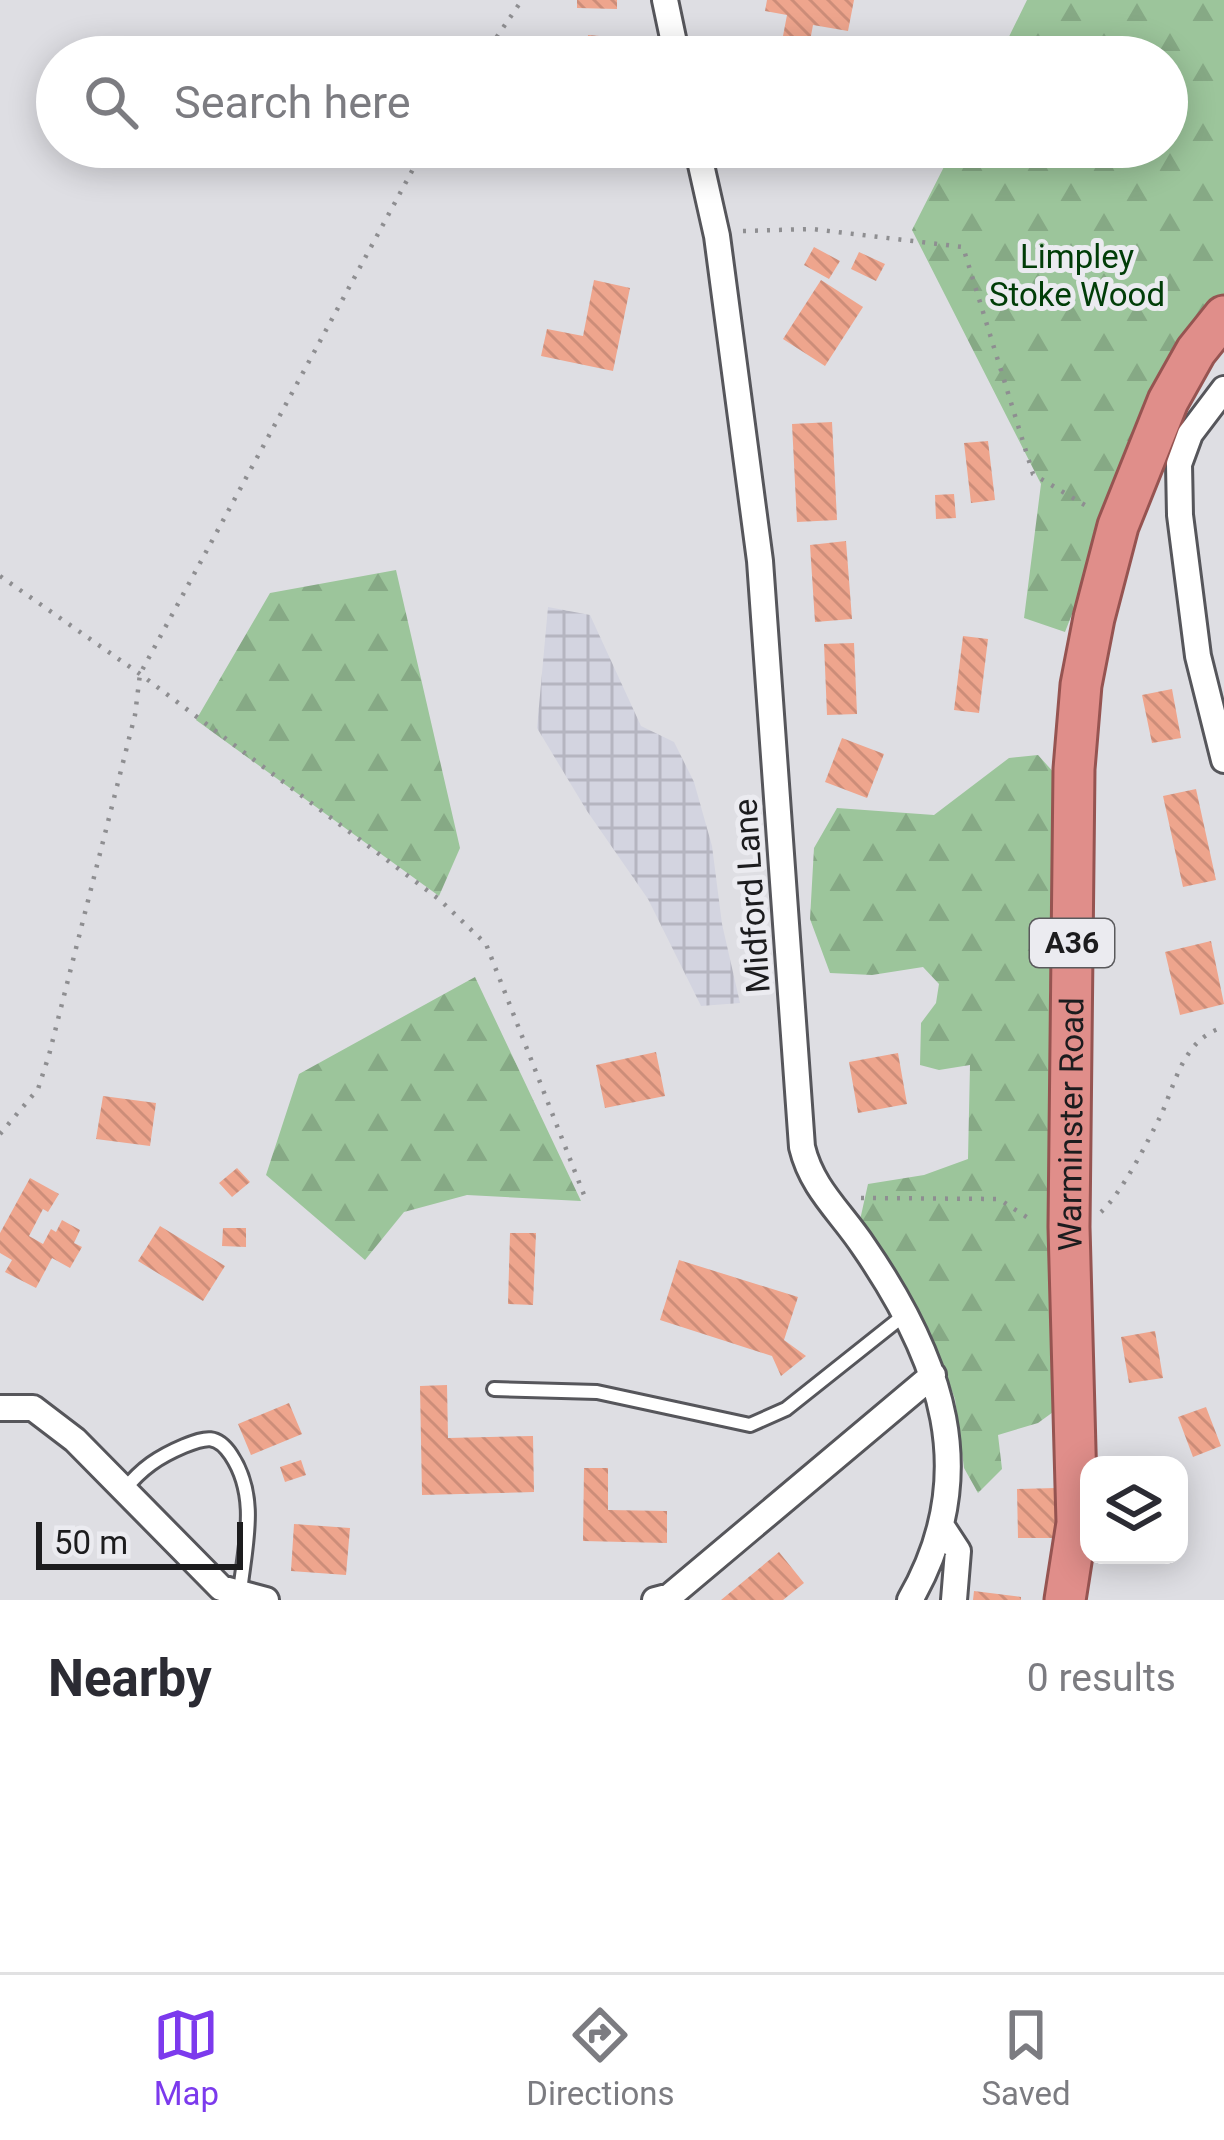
<!DOCTYPE html>
<html lang="en">
<head>
<meta charset="utf-8">
<style>
  body { margin:0; font-family:Roboto,sans-serif; background:#f2f2f3; color:#2b2b33 }
  .controls { position:absolute; right:36px; bottom:36px; display:grid; overflow:hidden; border-radius:24px; box-shadow:0 6px 30px #0003 }
  .controls button { width:108px; height:108px; display:grid; place-items:center; padding:0; border:0; border-bottom:3px solid #e1e1e2; background:#fff; color:#2b2b33; font:60px sans-serif }
  .scale { position:absolute; left:36px; bottom:30px; width:207px; box-sizing:border-box; padding-left:12px; border:6px solid #1c1c1e; border-top:0; font-size:33px; line-height:42px; white-space:nowrap; color:#1c1c1e; -webkit-text-stroke:9px #ebebf0; paint-order:stroke }
  .list { margin:0; padding:0; list-style:none }
  h2 { display:flex; justify-content:space-between; align-items:center; height:156px; margin:0; padding:0 48px; font-size:51px }
  h2 small { font-size:39px; font-weight:400; color:#7c7c81 }
  .icon { flex:none; width:66px; height:66px; fill:none; stroke:currentColor; stroke-width:2; stroke-linecap:round; stroke-linejoin:round }
  .map { position:relative; flex:none; width:1224px; height:1600px; overflow:hidden }
  .search { position:absolute; background:#fff; box-shadow:0 6px 30px #0003; left:36px; right:36px; top:36px; height:132px; display:flex; align-items:center; gap:30px; box-sizing:border-box; padding:0 42px; border-radius:66px; color:#7c7c81; font-size:45px }
  .sheet { height:372px; background:#fff }
  nav { display:flex; justify-content:space-around; align-items:center; box-sizing:border-box; height:168px; border-top:3px solid #e1e1e2; background:#fff; font-size:33px; color:#7c7c81 }
  nav a { display:grid; justify-items:center; gap:6px }
  nav .on { color:#7c3aed }
  .map>svg:first-child { display:block }
</style>
</head>
<body>
<div class="map">
<svg width="1224" height="1600" viewBox="0 0 1224 1600">
  <defs>
    <pattern id="industrial-grid" width="8" height="8" patternUnits="userSpaceOnUse" patternTransform="scale(3)"><rect width="8" height="8" fill="#d3d4e0"/><path d="M0 4h8M4 0v8" fill="none" stroke="#b5b5c0"/></pattern>
    <pattern id="forest-firs" width="22" height="20" patternUnits="userSpaceOnUse" patternTransform="scale(3)"><rect width="22" height="20" fill="#9cc59b"/><path d="M5 1l3.5 6h-7zM16 11l3.5 6h-7z" fill="#86a985"/></pattern>
    <pattern id="building-back-hatch" width="6" height="6" patternUnits="userSpaceOnUse" patternTransform="scale(3)"><rect width="6" height="6" fill="#eea58d"/><path d="M-1 5l2 2M0 0l6 6M5-1l2 2" fill="none" stroke="#cc8d79"/></pattern>
  </defs>
  <rect width="100%" height="100%" fill="#dedee3"/>
  <!-- industrial -->
  <path fill="url(#industrial-grid)" d="M 548,607 L 590,615 L 641,726 L 674,742 L 694,782 L 712,846 L 722,924 L 740,1003 L 701,1006 L 648,899 L 587,811 L 537,728 Z"/>
  <!-- forest -->
  <path fill="url(#forest-firs)" d="M 1027,0 L 1224,0 L 1224,294 L 1170,365 L 1065,632 L 1024,618 L 1041,484 L 912,230 L 954,147 L 1167,147 L 1167,57 L 999,57 Z
    M 396,570 L 460,848 L 439,896 L 196,720 L 270,593 Z
    M 1038,755 L 1065,785 L 1058,934 L 1049,992 L 1060,1095 L 1050,1293 L 1065,1360 L 1060,1407 L 1038,1423 L 998,1435 L 1002,1469 L 978,1493 L 964,1468 L 955,1399 L 930,1332 L 860,1220 L 868,1184 L 924,1175 L 968,1159 L 970,1065 L 939,1070 L 920,1065 L 921,1023 L 936,1003 L 939,984 L 923,967 L 872,975 L 830,973 L 810,919 L 814,848 L 837,808 L 934,815 L 1009,758 Z
    M 475,977 L 581,1201 L 467,1195 L 404,1212 L 365,1260 L 266,1175 L 299,1074 Z"/>
  <!-- building -->
  <path fill="url(#building-back-hatch)" d="M 577,0 L 617,0 L 617,9 L 577,8 Z
    M 767,0 L 854,0 L 848,31 L 813,25 L 807,57 L 779,57 L 787,15 L 765,11 Z
    M 588,35 L 623,38 L 622,56 L 586,53 Z
    M 814,247 L 840,261 L 829,279 L 804,265 Z
    M 859,252 L 885,264 L 876,281 L 851,269 Z
    M 594,280 L 630,288 L 613,371 L 541,356 L 547,329 L 583,336 Z
    M 821,280 L 863,307 L 825,366 L 783,339 Z
    M 832,422 L 837,520 L 797,522 L 792,424 Z
    M 988,441 L 995,500 L 971,503 L 964,443 Z
    M 954,494 L 956,518 L 936,519 L 935,495 Z
    M 846,541 L 852,619 L 815,622 L 810,545 Z
    M 963,636 L 988,639 L 979,713 L 954,710 Z
    M 854,643 L 857,714 L 827,715 L 824,644 Z
    M 1172,689 L 1181,738 L 1152,743 L 1142,695 Z
    M 842,738 L 884,754 L 867,798 L 825,782 Z
    M 1196,789 L 1216,880 L 1183,887 L 1163,796 Z
    M 1211,941 L 1224,1004 L 1180,1015 L 1165,952 Z
    M 656,1052 L 665,1096 L 605,1108 L 596,1065 Z
    M 898,1053 L 907,1104 L 858,1113 L 849,1062 Z
    M 103,1096 L 156,1103 L 150,1146 L 96,1139 Z
    M 237,1168 L 250,1182 L 232,1197 L 219,1183 Z
    M 30,1178 L 59,1194 L 48,1212 L 43,1209 L 29,1236 L 43,1244 L 51,1229 L 56,1232 L 62,1220 L 80,1230 L 74,1243 L 82,1247 L 70,1268 L 52,1258 L 36,1288 L 5,1272 L 12,1260 L 0,1253 L 0,1233 Z
    M 160,1226 L 225,1266 L 203,1301 L 138,1261 Z
    M 223,1228 L 246,1228 L 246,1247 L 222,1246 Z
    M 510,1233 L 536,1233 L 533,1305 L 508,1304 Z
    M 679,1260 L 798,1297 L 784,1340 L 806,1356 L 781,1376 L 772,1356 L 660,1320 Z
    M 1155,1331 L 1163,1378 L 1129,1383 L 1121,1337 Z
    M 447,1385 L 448,1438 L 533,1436 L 534,1492 L 422,1495 L 420,1386 Z
    M 289,1403 L 302,1434 L 251,1455 L 238,1424 Z
    M 1206,1407 L 1221,1446 L 1193,1457 L 1178,1417 Z
    M 301,1460 L 306,1475 L 285,1482 L 280,1467 Z
    M 584,1468 L 608,1468 L 608,1510 L 667,1511 L 667,1543 L 583,1541 Z
    M 1056,1488 L 1056,1538 L 1018,1538 L 1017,1489 Z
    M 294,1524 L 350,1528 L 346,1575 L 291,1571 Z
    M 779,1552 L 804,1583 L 783,1600 L 721,1600 Z
    M 974,1591 L 1021,1597 L 1021,1600 L 973,1600 Z"/>
  <g fill="none" stroke-linecap="round" stroke-linejoin="round">
    <!-- service casing -->
    <g stroke="#56565b" stroke-width="18">
      <path id="service" d="M 494,1389 L 597,1392 L 750,1425 L 786,1409 L 903,1316
        M 124,1490 C 142,1468 158,1457 184,1446 C 206,1437 217,1434 231,1455 C 259,1497 245,1545 240,1592"/>
    </g>
    <!-- minor casing -->
    <g stroke="#56565b" stroke-width="30">
      <path id="minor" d="M 665,0 L 677,57
        M 697,147 L 717,236 L 760,561 L 802,1147 C 812,1189 841,1212 864,1247 C 941,1359 983,1474 910,1600
        M 1224,389 L 1190,434 L 1179,464 L 1180,515 L 1198,656 L 1224,760
        M 0,1408 L 33,1408 L 75,1440 L 221,1588 L 266,1600
        M 941,1525 L 958,1551 L 954,1600
        M 655,1600 L 670,1596 L 933,1375"/>
    </g>
    <!-- trunk casing -->
    <g stroke="#965451" stroke-width="45">
      <g id="trunk">
        <path id="s1" d="M 1065,1600 L 1077,1523 L 1069,1227 L 1074,769 L 1081,685 L 1094,618 L 1118,526 L 1168,401 L 1196,351 L 1224,316"/>
      </g>
    </g>
    <!-- path -->
    <path stroke="#8e8e91" stroke-width="4.5" stroke-dasharray="3 9" stroke-linecap="butt" d="M 483,57 L 522,0
      M 743,231 L 812,229 L 963,247 L 1033,474 L 1088,507
      M 0,576 L 140,674 L 440,900 L 486,944 L 586,1200
      M 0,1134 L 38,1089 L 49,1055 L 135,715 L 140,674 L 425,147
      M 861,1198 L 999,1199 L 1034,1222
      M 1101,1212 C 1122,1193 1148,1141 1161,1115 C 1176,1082 1183,1039 1224,1027"/>
    <!-- service -->
    <use href="#service" stroke="#fff" stroke-width="12"/>
    <!-- minor -->
    <use href="#minor" stroke="#fff" stroke-width="24"/>
    <!-- trunk -->
    <use href="#trunk" stroke="#e08e8a" stroke-width="39"/>
  </g>
  <g text-anchor="middle" stroke-width="10" stroke-linejoin="round" paint-order="stroke">
    <!-- shield labels -->
    <rect fill="#ebebf0" stroke="#5a5a5d" stroke-width="3" x="1030" y="919" width="84" height="48" rx="9"/>
    <g font-size="30" font-weight="bold" fill="#1c1c1e">
      <text x="1072" y="953">A36</text>
    </g>
    <!-- park labels -->
    <g font-size="33" fill="#013d08" stroke="#ebebf0">
      <text x="1077" y="268">Limpley<tspan x="1077" dy="38">Stoke Wood</tspan></text>
    </g>
    <!-- street labels -->
    <g font-size="33" fill="#1c1c1e" stroke="#ebebf0">
      <text transform="translate(751 896) rotate(-94)" y="12">Midford Lane</text>
      <text dy="12" stroke="none"><textPath href="#s1" startOffset="477">Warminster Road</textPath></text>
    </g>
  </g>
</svg>
<div class="controls">
<button><svg class="icon" aria-label="layers" viewBox="0 0 24 24"><path d="M12 4l9 5-9 5-9-5zM3 14l9 5 9-5"/></svg></button>
</div>
<div class="scale">50 m</div>
<div class="search"><svg class="icon" aria-label="search" viewBox="0 0 24 24"><circle cx="10" cy="10" r="6"/><path d="M15 15l6 6"/></svg>Search here</div>
</div>
<section class="sheet">
<h2>Nearby<small>0 results</small></h2>
<ul class="list">
</ul>
</section>
<nav>
<a class="on"><svg class="icon" aria-label="map" viewBox="0 0 24 24"><path d="M3 6l6-2 6 2 6-2v14l-6 2-6-2-6 2zM9 4v14M15 6v14"/></svg>Map</a>
<a><svg class="icon" aria-label="directions" viewBox="0 0 24 24"><path d="M12 3l9 9-9 9-9-9zM9 14v-3h6M13 9l2 2-2 2"/></svg>Directions</a>
<a><svg class="icon" aria-label="saved" viewBox="0 0 24 24"><path d="M7 4h10v16l-5-4-5 4z"/></svg>Saved</a>
</nav>
</body>
</html>
